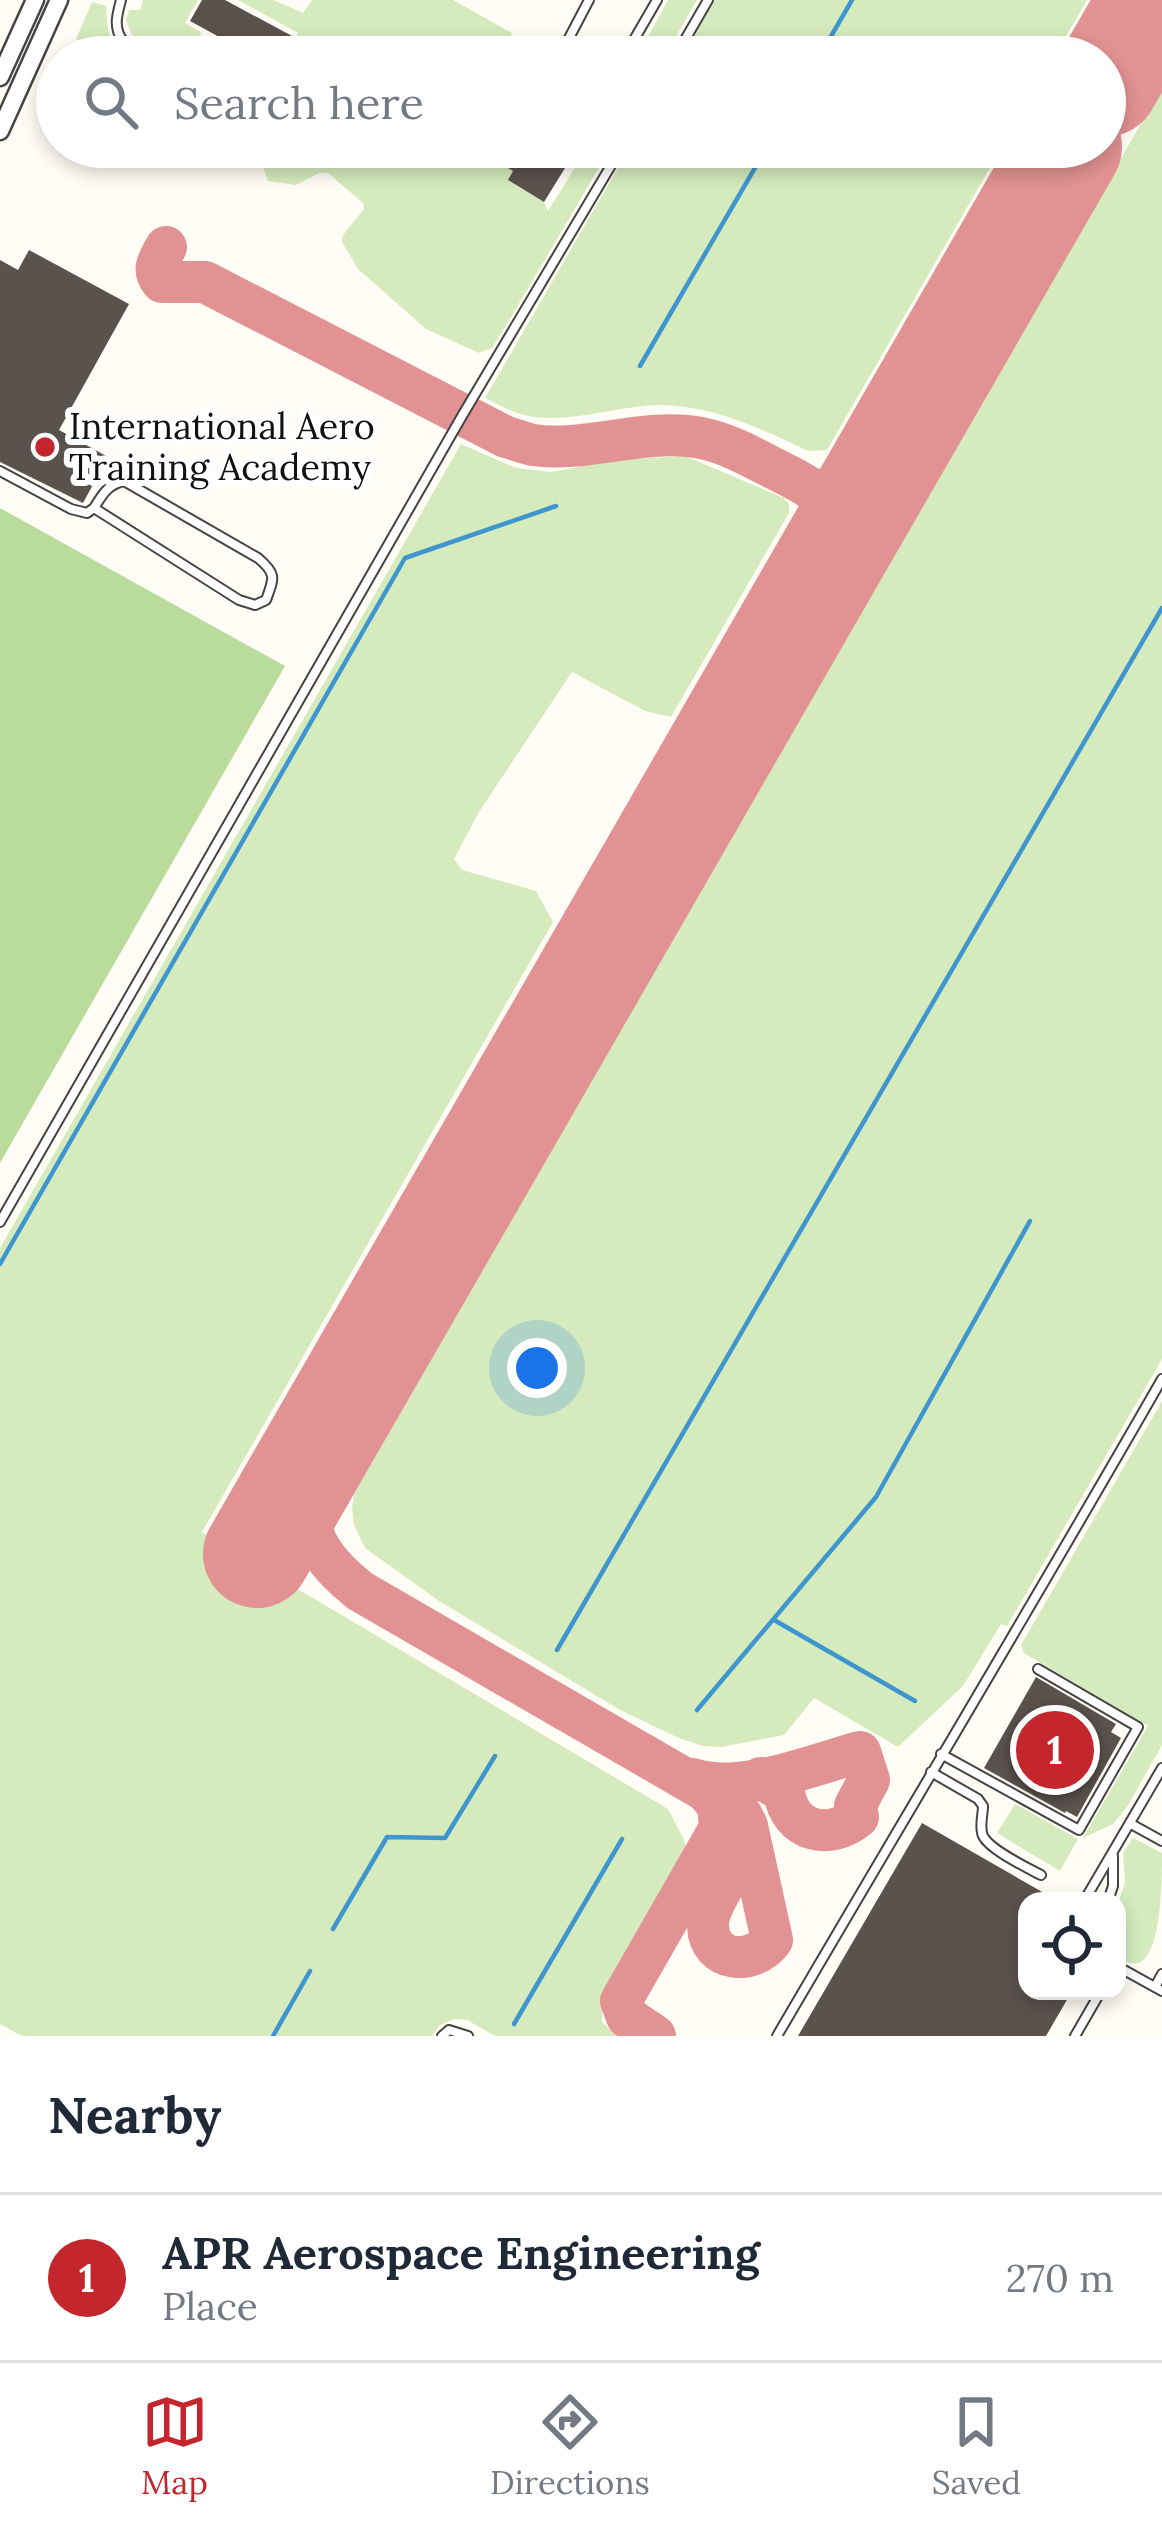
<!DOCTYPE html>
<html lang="en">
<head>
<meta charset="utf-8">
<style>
  body { margin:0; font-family:Lora,serif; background:#f2f2f3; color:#1f2937 }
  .controls { position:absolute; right:36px; bottom:36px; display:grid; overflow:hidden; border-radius:24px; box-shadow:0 6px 18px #0003 }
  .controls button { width:108px; height:108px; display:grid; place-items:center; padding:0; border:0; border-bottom:3px solid #e0e1e3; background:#fff; color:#1f2937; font:60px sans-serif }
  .you { position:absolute; left:537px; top:1368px; width:42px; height:42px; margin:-30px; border:9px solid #fff; border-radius:50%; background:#1a73e8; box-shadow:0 0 0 18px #1a73e833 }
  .badge { display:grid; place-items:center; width:78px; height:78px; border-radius:50%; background:#c4262e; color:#fff; font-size:39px; font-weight:700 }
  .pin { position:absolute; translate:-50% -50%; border:6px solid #fff; box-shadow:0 3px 12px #0006 }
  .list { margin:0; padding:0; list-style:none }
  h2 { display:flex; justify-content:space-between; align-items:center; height:156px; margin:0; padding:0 48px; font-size:51px }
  h2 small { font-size:39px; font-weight:400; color:#747a83 }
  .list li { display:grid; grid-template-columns:78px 1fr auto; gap:36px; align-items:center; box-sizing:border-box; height:168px; padding:0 48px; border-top:3px solid #e0e1e3 }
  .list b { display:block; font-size:45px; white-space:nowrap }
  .list p { margin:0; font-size:39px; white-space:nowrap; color:#747a83 }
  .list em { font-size:39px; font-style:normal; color:#747a83 }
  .icon { flex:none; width:66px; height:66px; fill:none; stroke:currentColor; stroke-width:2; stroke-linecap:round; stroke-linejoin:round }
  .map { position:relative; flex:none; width:1162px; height:2036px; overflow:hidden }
  .search { position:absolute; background:#fff; box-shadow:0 6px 18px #0003; left:36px; right:36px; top:36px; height:132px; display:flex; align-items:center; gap:30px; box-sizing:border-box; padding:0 42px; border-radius:66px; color:#747a83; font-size:45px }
  .sheet { height:324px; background:#fff }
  nav { display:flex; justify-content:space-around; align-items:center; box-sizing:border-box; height:168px; border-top:3px solid #e0e1e3; background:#fff; font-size:33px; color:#747a83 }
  nav a { display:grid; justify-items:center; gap:6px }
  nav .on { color:#c4262e }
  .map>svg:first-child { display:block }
</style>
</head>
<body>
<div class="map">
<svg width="1162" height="2036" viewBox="0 0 1162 2036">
  <rect width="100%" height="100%" fill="#fffdf5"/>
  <!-- green -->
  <path fill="#d5ebbd" d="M 143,0 L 198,0 L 185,23 L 201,32 L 195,51 L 132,35 L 126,20 L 129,10 L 140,10 Z
    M 238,0 L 273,0 L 303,13 L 312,0 L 453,0 L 512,33 L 498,57 L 286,57 L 298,33 Z
    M 668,0 L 697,0 L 664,57 L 637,57 Z
    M 715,0 L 1087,0 L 1054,57 L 682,57 Z
    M 92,2 L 106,6 C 109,44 108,45 146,57 L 114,57 L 76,39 Z
    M 1162,87 L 1162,1359 L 1007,1626 L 1001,1624 L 963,1686 L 898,1747 L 814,1698 L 784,1735 L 721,1747 L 703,1746 L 679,1738 L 620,1710 L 439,1601 L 365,1548 L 354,1525 L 352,1508 L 354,1494 Z
    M 255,147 L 516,147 L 511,156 L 513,159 L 513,171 L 509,181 L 544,202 L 548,211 L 588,147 L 611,147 L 510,319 L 492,348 L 479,353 L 426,329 L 358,269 L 342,242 L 343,235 L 364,209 L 363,203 L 328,173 L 319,173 L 296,185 L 268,181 Z
    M 630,147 L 1002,147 L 827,450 L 808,451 C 760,428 712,405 658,405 C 615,406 571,424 528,416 C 513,413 499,405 485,398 Z
    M 461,444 L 516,468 L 551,472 L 615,460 L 685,456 L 784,498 L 789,504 L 789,513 L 671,717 L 645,711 L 572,672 L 479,812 L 454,859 L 462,870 L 536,891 L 553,922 L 202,1532 L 668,1809 L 684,1840 L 687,1855 L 617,1972 L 603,2004 L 602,2022 L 617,2036 L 495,2036 L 467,2020 L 454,2019 L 440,2025 L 432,2036 L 22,2036 L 0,2024 L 0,1248 Z
    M 1162,1401 L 1162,1745 L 1127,1807 L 1113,1824 L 1083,1838 L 1148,1726 L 1024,1653 L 1021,1645 Z
    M 1015,1804 L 1078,1839 L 1060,1871 L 997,1833 Z
    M 1133,1838 L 1162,1853 C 1162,1878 1162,1959 1137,1963 C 1130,1964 1124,1961 1117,1961 L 1117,1906 L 1125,1883 L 1123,1853 Z"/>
  <!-- forest -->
  <path fill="#b9dc9c" d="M 0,508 L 285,666 L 0,1163 Z"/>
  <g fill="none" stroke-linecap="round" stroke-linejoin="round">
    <!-- stream -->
    <path stroke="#3f96cf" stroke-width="4.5" d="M 819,57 L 852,0
      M 640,366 L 767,147
      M 0,1264 L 405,558 L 556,506
      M 774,1620 L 915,1701
      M 557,1650 L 1162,608
      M 697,1710 L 876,1497 L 1030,1221
      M 333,1929 L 387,1837 L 445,1838 L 495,1756
      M 514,2024 L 622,1839
      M 273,2036 L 310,1971"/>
    <!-- taxiway -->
    <path stroke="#e29292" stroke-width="42" d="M 166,247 C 159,260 151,269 162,282 L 205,282 L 506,437 C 514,439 524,443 533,445 C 587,453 645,427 701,438 C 728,443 755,459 779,471 C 823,493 839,503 830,556
      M 814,489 C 841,500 860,488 880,470
      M 335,1420 C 304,1495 288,1534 360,1591 L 732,1806 L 742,1816 L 747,1826 L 772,1940 C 753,1966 709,1963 708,1926 C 707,1906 732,1873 742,1855
      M 692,1779 C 740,1795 812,1765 860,1752 L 869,1780 L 855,1806 L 858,1817 C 829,1841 790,1832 784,1792 L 761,1778
      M 655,2036 L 627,2017 L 621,2001 L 720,1828 L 718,1805 L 703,1788"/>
    <!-- runway -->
    <path stroke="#e29292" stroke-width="108" d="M 1105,83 L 1153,0
      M 257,1554 L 1068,147"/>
  </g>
  <!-- building -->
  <path fill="#5a524d" d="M 202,0 L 225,0 L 292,36 L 280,57 L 256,57 L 190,21 Z
    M 516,147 L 578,147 L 544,202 L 508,180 L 513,171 L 508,168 L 513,159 L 510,156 Z
    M 29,250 L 129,304 L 59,430 L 108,457 L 83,503 L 0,462 L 0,260 L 18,270 Z
    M 1036,1677 L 1116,1724 L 1111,1732 L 1121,1738 L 1077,1817 L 1066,1811 L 1065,1813 L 984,1768 Z
    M 922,1823 L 1058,1901 L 1027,1901 L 1027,1991 L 1072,1991 L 1046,2036 L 798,2036 Z"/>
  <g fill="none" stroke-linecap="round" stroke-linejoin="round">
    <!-- service casing -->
    <g stroke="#444" stroke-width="12">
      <path id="service" d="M 121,0 C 117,15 113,28 123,41 L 176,57
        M 550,57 L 568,40 L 589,0
        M 624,57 L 657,0
        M 675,57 L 708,0
        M 0,471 L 71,509 L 87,513 L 94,508 L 239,600 L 255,605 L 266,600 C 274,578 277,574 258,558 L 124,481 C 108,484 102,495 94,508
        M 0,1222 L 462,416 L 622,147
        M 941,1754 L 1079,1830 L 1138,1727 L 1038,1669
        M 931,1772 L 978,1799 L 983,1806 C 983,1815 979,1827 983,1836 C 990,1850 1026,1867 1041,1875
        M 1131,1824 L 1162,1841
        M 1084,1901 L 1162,1768
        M 1108,1901 L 1113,1886 L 1113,1856
        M 1117,1972 L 1124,1970 L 1162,1991
        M 1155,1987 L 1162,1974
        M 442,2036 L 449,2030 L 468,2036
        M 777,2036 C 905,1817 1036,1599 1162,1379
        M 1075,2036 L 1101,1991"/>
    </g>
    <!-- minor casing -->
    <g stroke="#444" stroke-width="21">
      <path id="minor" d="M 0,77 L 35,0
        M 0,131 L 59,0"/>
    </g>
    <!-- service -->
    <use href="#service" stroke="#fff" stroke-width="8"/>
    <!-- minor -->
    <use href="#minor" stroke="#fff" stroke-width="16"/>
  </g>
  <!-- markers -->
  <circle fill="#c4262e" stroke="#fff" stroke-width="4.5" cx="45" cy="447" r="12"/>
  <g text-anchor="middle" stroke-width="12" stroke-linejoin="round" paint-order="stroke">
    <!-- poi labels -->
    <g font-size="36" fill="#111" stroke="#fff" text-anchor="start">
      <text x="69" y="439">International Aero<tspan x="69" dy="41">Training Academy</tspan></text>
    </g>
  </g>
</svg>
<div class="controls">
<button><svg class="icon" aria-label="locate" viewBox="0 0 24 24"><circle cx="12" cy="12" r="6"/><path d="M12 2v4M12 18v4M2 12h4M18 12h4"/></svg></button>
</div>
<div class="you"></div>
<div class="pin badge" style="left:1055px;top:1750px">1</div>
<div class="search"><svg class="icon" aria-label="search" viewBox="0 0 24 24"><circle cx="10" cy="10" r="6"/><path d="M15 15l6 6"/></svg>Search here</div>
</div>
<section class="sheet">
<h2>Nearby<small></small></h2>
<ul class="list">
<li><span class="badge">1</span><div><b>APR Aerospace Engineering</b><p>Place</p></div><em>270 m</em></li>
</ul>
</section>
<nav>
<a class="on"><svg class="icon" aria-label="map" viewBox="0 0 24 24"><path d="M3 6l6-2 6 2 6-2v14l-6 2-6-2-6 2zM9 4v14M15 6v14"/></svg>Map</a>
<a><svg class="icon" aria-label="directions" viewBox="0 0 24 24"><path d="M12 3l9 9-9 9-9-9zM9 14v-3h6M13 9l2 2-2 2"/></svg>Directions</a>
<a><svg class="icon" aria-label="saved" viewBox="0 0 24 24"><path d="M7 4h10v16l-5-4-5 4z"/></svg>Saved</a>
</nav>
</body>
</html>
